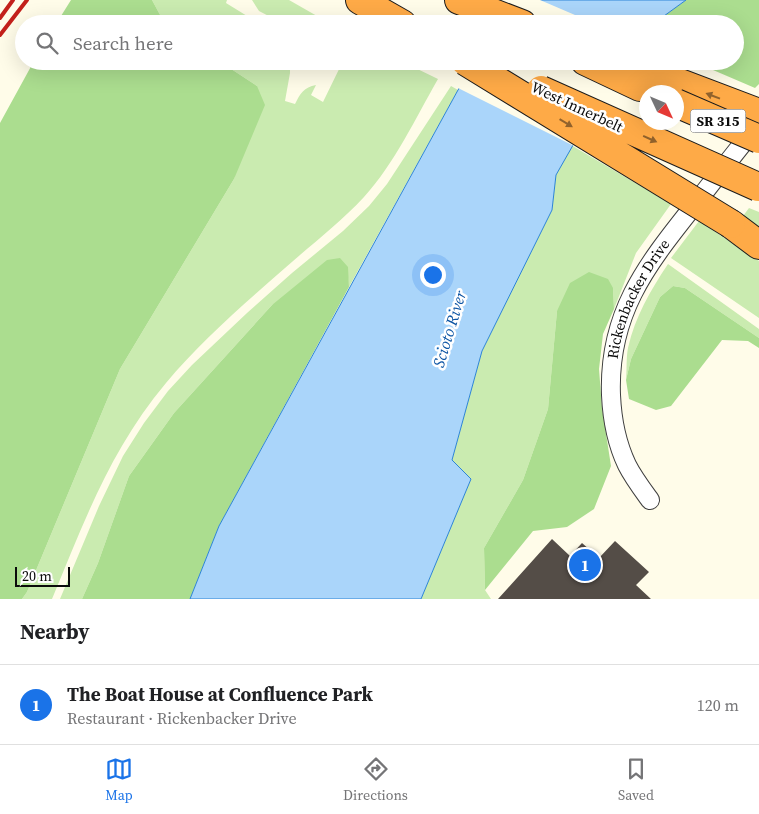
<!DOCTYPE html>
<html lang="en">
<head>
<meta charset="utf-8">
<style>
  body { margin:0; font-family:"Source Serif 4",serif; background:#f2f2f2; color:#202124 }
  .compass { position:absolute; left:639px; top:85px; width:45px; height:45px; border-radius:50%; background:#fff; box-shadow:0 5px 20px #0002; rotate:134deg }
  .scale { position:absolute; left:15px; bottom:12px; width:55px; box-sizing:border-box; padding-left:5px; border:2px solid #0b0b0b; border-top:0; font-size:14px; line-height:18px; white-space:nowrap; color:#0b0b0b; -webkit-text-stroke:4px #fff; paint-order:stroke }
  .you { position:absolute; left:432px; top:274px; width:18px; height:18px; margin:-12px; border:4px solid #fff; border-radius:50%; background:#1a73e8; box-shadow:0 0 0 8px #1a73e833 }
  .badge { display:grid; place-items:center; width:32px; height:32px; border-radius:50%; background:#1a73e8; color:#fff; font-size:16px; font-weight:700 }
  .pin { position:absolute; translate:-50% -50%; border:2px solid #fff; box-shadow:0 1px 5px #0006 }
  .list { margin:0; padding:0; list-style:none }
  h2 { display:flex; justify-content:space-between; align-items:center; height:65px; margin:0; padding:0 20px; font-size:21px }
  h2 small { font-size:16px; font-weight:400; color:#757577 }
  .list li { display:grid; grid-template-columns:32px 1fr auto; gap:15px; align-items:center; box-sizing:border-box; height:80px; padding:0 20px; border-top:1px solid #e0e0e0 }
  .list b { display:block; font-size:19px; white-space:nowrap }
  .list p { margin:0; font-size:16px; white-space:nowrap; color:#757577 }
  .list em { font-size:16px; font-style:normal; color:#757577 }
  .icon { flex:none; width:28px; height:28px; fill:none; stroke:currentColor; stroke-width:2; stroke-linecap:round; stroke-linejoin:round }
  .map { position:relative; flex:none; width:759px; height:599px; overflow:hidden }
  .search { position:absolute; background:#fff; box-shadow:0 5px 20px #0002; left:15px; right:15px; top:15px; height:55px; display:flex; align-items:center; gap:12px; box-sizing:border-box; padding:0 18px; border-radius:28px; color:#757577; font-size:19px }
  .sheet { height:145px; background:#fff }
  nav { display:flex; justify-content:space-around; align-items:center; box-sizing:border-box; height:70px; border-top:1px solid #e0e0e0; background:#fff; font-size:14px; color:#757577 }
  nav a { display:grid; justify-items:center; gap:2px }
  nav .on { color:#1a73e8 }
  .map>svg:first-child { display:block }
</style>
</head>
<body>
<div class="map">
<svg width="759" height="599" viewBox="0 0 759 599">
  <rect width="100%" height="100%" fill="#fffce9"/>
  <!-- green -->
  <path fill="#caebb0" d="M 152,0 L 227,0 L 226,3 L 260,24 L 165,24 Z
    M 252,0 L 289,0 L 331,24 L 284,24 L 259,11 Z
    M 219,61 L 290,61 L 290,73 L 285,101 L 295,104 C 300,94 304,87 316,85 L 311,95 L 323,102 L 343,61 L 401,61 L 438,79 C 415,119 395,163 364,197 C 340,223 312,244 285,268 C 244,304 201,341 166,383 C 110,450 85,520 52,599 L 22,599 L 27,592 L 120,369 L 234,179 L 257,86 Z
    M 451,86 L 458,90 L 349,287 L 347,267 L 272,305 L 174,413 L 129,476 L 98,563 L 82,599 L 60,599 L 99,506 L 123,456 L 144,423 L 168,391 L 192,365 L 247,313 L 292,273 L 343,231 L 369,206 L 387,184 Z
    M 571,145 L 671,204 L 636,253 L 614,309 L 613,288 L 557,311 L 548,409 L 523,480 L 484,548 L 485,590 L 491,599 L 421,599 L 471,479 L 452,460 L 482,351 L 552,210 L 556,175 Z
    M 749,208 L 759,212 L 759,227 L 743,216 Z
    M 699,221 L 759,261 L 759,318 L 671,258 Z
    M 668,264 L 759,329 L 759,338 L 685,288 L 673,286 L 660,297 L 631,359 L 626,380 C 627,370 626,358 628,348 C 635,317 650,291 668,264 Z"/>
  <!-- forest -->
  <path fill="#abdd8f" d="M 71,0 L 152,0 L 165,24 L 56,24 Z
    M 686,0 L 759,0 L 759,84 L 755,88 L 692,61 L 735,61 L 735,24 L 653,24 Z
    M 34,61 L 219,61 L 257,86 L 265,105 L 234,179 L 120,369 L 27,592 L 22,599 L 0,599 L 0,123 Z
    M 340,258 L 348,267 L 349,287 L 219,526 L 190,599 L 82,599 L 98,563 L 129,476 L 174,413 L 272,305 L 327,260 Z
    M 589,272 L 608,279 L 613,288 L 614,309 L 603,334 L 599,369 L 602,408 L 611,466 L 594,509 L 567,527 L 533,531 L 485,590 L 484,548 L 523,480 L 548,409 L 557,311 L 570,283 Z
    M 673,286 L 685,288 L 759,338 L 759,348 L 748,341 L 722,340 L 671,406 L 656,410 L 629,399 L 626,380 L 631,359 L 660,297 Z"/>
  <!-- water -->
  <path fill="#aad5fa" stroke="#2c84d6" d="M 518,0 L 686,0 L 653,24 L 502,24 Z
    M 477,61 L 621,61 L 556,175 L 552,210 L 482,351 L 452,460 L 471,479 L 421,599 L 190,599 L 219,526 L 458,90 Z"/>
  <!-- pier -->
  <path fill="#fffce9" d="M 515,0 L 540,0 L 596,24 L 500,24 Z
    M 474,61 L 623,61 L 574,146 L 456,87 Z"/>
  <!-- building -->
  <path fill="#544d47" d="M 552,539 L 570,556 L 582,543 L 599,558 L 615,541 L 649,572 L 636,585 L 651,599 L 498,599 Z"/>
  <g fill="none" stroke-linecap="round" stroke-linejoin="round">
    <!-- minor casing -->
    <g stroke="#3e3e3e" stroke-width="20">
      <g id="minor">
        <path id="s1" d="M 650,500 C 642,489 633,477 627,465 C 617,444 612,418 611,395 C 608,315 645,267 692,208 C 713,181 734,154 756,127"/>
      </g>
    </g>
    <!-- motorway casing -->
    <g stroke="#1c1c1c" stroke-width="30">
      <path id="motorway" d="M 360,0 L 402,24
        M 459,0 L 522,24
        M 585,61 L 640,87
        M 622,61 L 759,113
        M 731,224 L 759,245"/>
    </g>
    <!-- minor -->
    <use href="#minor" stroke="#fff" stroke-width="18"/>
    <!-- motorway -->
    <use href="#motorway" stroke="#feaa47" stroke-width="28"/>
    <!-- rail -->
    <path stroke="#c3211b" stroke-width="4" d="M 0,18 L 13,0
      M 0,35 L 27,0"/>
    <!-- motorway-bridge casing -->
    <g stroke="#1c1c1c" stroke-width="30" stroke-linecap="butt">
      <path id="motorway-bridge" d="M 465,61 L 731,224
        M 541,90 L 758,187
        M 676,103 L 759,139"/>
    </g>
    <!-- motorway-bridge -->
    <use href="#motorway-bridge" stroke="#feaa47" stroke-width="28"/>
  </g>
  <!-- one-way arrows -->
  <defs><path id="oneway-solid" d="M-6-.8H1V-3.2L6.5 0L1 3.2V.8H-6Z" transform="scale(1.25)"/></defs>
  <g fill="#91622c">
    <use href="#oneway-solid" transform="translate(713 96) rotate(-159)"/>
    <use href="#oneway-solid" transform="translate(566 123) rotate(31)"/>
    <use href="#oneway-solid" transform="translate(650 139) rotate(24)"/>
  </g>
  <g text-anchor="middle" stroke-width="5" stroke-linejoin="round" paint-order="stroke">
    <!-- shield labels -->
    <rect fill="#fff" stroke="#545454" stroke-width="1" x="690.5" y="109.5" width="55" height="23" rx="4"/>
    <g font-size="14" font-weight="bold" fill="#0b0b0b">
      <text x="718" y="126">SR 315</text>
    </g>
    <!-- street labels -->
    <g font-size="15" fill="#0b0b0b" stroke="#fff">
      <text transform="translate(577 107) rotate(25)" y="5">West Innerbelt</text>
      <text dy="5" stroke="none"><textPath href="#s1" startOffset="216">Rickenbacker Drive</textPath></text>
    </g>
    <!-- water labels -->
    <g font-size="16" font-style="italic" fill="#0d55a4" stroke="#fff">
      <text transform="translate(449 329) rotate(-73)" y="6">Scioto River</text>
    </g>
  </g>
</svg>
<svg class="compass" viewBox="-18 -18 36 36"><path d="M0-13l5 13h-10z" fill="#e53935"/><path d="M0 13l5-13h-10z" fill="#757577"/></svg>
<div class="scale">20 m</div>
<div class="you"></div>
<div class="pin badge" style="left:585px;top:565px">1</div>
<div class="search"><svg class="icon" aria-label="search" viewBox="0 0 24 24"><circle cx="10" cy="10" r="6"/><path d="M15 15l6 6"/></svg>Search here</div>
</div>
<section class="sheet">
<h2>Nearby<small></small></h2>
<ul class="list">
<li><span class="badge">1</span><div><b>The Boat House at Confluence Park</b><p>Restaurant · Rickenbacker Drive</p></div><em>120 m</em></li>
</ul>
</section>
<nav>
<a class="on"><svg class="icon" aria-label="map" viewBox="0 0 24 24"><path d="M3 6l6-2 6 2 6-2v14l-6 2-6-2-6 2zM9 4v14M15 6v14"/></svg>Map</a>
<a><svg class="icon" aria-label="directions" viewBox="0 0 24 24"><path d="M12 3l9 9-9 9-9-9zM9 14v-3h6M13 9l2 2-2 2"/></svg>Directions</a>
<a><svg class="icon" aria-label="saved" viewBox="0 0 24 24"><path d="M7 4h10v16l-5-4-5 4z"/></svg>Saved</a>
</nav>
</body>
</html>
